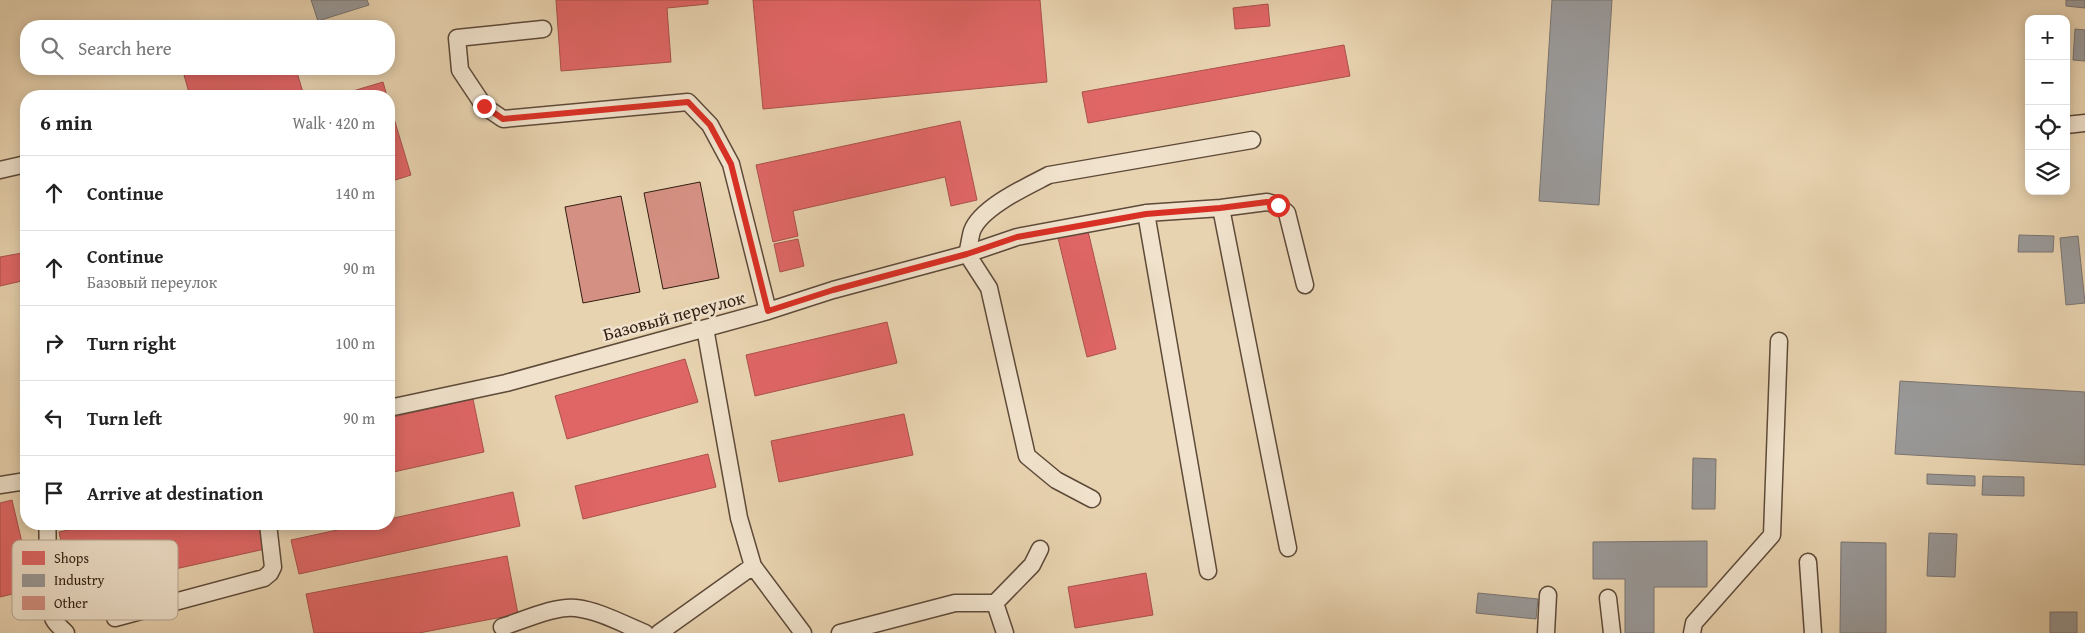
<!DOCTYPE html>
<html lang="en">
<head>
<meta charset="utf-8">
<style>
  body { margin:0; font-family:"Gentium Book Plus",serif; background:#f2f2f2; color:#222 }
  .controls { position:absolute; right:15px; top:15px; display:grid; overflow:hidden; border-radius:10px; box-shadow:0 2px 12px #0003 }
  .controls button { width:45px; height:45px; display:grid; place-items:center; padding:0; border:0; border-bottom:1px solid #e0e0e0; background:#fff; color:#222; font:25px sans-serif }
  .stop { position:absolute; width:15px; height:15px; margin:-11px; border:4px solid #d93025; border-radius:50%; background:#fff }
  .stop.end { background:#d93025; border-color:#fff; box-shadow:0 1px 5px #0008 }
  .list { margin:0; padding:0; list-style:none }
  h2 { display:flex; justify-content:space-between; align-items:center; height:65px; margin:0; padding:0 20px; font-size:21px }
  h2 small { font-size:16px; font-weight:400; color:#767676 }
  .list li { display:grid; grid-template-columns:32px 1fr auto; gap:15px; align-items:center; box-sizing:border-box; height:75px; padding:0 20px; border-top:1px solid #e0e0e0 }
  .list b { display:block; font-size:19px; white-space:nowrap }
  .list p { margin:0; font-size:16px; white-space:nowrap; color:#767676 }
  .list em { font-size:16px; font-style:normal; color:#767676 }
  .icon { flex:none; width:28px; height:28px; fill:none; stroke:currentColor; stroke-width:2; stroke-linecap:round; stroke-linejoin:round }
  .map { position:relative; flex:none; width:2085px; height:633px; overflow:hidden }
  .search { position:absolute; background:#fff; box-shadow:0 2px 12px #0003; left:20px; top:20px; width:375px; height:55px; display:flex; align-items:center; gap:12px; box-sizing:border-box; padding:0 18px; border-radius:20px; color:#767676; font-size:19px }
  .panel { position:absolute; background:#fff; box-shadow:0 2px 12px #0003; left:20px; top:90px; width:375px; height:440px; border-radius:20px }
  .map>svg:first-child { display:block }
</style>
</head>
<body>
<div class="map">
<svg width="2085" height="633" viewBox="0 0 2085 633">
  <rect width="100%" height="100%" fill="#e8d3b0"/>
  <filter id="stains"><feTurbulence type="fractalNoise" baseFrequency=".004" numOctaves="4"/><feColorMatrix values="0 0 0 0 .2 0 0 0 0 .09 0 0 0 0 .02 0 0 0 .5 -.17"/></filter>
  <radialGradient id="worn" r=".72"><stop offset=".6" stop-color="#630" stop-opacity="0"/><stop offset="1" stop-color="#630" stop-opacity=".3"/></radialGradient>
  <!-- shops -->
  <path fill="#e06666" stroke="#ab504c" d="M 556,0 L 708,0 L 708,4 L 667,8 L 671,62 L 561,71 Z
    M 753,0 L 1040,0 L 1047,82 L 763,109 Z
    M 1268,4 L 1270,26 L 1235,29 L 1233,8 Z
    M 1344,45 L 1350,76 L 1088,123 L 1082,92 Z
    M 207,69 L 296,69 L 304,96 L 190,96 L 184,75 Z
    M 383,82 L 387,96 L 336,96 Z
    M 389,102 L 411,175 L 389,182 Z
    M 960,121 L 977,200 L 951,206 L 945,177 L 793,211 L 798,236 L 773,242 L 756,165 Z
    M 1088,231 L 1116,349 L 1087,357 L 1058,238 Z
    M 798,239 L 804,266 L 780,272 L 774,244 Z
    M 22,253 L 26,280 L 0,286 L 0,257 Z
    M 887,322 L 897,363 L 755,396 L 746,355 Z
    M 685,359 L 698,402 L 567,439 L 555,396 Z
    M 473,399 L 484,452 L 389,473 L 389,418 Z
    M 904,414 L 913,455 L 779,482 L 771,441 Z
    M 708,454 L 716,487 L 583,519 L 575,486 Z
    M 513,492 L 520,526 L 299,574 L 291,540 L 365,524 L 389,524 L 389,519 Z
    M 12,500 L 33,589 L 0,597 L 0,503 Z
    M 96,524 L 260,524 L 265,549 L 72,592 L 59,532 Z
    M 507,556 L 518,614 L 419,633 L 314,633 L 306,594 Z
    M 1146,573 L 1153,615 L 1075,628 L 1068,587 Z"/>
  <!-- industry -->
  <path fill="#999" stroke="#7a7470" d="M 311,0 L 367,0 L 369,5 L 318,21 Z
    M 1552,0 L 1612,0 L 1599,205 L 1539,201 Z
    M 2066,0 L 2085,0 L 2085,8 L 2066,6 Z
    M 2075,29 L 2085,30 L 2085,61 L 2073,60 Z
    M 2019,235 L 2054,236 L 2053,252 L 2018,252 Z
    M 2078,236 L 2085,303 L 2066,305 L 2060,238 Z
    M 1900,381 L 2085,392 L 2085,465 L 1895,454 Z
    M 1693,458 L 1716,459 L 1715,509 L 1692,509 Z
    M 1927,474 L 1975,476 L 1975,486 L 1927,484 Z
    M 1983,476 L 2024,477 L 2024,496 L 1982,495 Z
    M 1929,533 L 1957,534 L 1955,577 L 1927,576 Z
    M 1707,541 L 1707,587 L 1654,587 L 1654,633 L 1625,633 L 1625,579 L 1593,579 L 1593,542 Z
    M 1841,542 L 1886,543 L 1886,633 L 1840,633 Z
    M 1478,593 L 1538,599 L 1536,619 L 1476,613 Z
    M 2050,612 L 2077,612 L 2077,633 L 2050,633 Z"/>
  <!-- building -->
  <path fill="#d49082" stroke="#301d11" d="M 700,182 L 719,278 L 663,289 L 644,193 Z
    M 621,196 L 640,292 L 583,303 L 565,207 Z"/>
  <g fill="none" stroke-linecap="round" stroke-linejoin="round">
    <!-- minor casing -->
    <g stroke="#5e4a39" stroke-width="19">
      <path id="minor" d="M 543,29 L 457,38 L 460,70 L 484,106 L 503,119 L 688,102 L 710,125 L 731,164 L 768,311
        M 2066,125 L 2085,123
        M 0,170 L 26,164
        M 1221,208 L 1288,548
        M 1146,213 L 1208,571
        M 705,328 L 739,518 L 753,566
        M 389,408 L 506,383 L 768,311 L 833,290 L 967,254 L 1017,237 L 1146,213 L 1221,208 L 1267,202 L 1278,205 L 1287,213 L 1305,285
        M 0,485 L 26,481
        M 1092,499 L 1056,480 L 1027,456 L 989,288 L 967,254 C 969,247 970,238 972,231 C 981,207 1028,186 1049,175 L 1252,140
        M 47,524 C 50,550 41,596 53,618 C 55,624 62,628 66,633
        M 1808,562 L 1813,633
        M 1608,598 L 1612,633
        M 995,603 L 1005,633
        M 115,618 L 264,578 L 270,573 L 273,567 L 268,524
        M 502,627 C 522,621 556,605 576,608 C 600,611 623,624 645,633
        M 659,633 L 753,566 L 803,633
        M 840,633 L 955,603 L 995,603 L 1032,565 L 1040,549
        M 1546,633 L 1548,595
        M 1692,633 L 1694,623 L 1772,535 L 1779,341"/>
    </g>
    <!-- minor -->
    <use href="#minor" stroke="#f0e2cc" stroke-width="16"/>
  </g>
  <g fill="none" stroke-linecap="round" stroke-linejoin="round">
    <!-- route -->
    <path stroke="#d93025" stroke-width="6" d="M 484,106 L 503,119 L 688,102 L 710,125 L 731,164 L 768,311 L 833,290 L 967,254 L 1017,237 L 1146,214 L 1220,208 L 1267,202 L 1278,205"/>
  </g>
  <g text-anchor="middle" stroke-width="5" stroke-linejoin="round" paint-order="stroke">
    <!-- street labels -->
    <g font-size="18" fill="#301d11" stroke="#f0e2cc">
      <text transform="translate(674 316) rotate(-15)" y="6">Базовый переулок</text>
    </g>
  </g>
  <!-- legend -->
  <rect x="12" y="540" width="166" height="80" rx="8" fill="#f0e2cc" stroke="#b6a794" stroke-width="1"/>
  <rect x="22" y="551" width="23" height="14" fill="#e06666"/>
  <rect x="22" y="574" width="23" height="13" fill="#999"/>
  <rect x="22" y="596" width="23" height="14" fill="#d49082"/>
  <g font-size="14" fill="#301d11">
    <text x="54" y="563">Shops</text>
    <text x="54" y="585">Industry</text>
    <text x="54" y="608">Other</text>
  </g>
  <rect width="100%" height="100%" filter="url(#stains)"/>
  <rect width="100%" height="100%" fill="url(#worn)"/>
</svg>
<div class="controls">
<button>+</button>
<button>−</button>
<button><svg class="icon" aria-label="locate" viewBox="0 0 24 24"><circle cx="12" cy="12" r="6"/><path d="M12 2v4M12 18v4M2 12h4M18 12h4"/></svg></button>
<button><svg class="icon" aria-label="layers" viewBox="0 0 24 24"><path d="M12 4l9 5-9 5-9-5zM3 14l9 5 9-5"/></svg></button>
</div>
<div class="stop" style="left:1278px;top:205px"></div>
<div class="stop end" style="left:484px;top:106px"></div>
<div class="search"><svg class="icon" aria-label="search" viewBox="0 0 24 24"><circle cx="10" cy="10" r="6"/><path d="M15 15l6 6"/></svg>Search here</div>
<section class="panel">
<h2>6 min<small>Walk · 420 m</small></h2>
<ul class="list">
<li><svg class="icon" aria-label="ahead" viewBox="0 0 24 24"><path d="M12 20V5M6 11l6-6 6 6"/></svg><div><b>Continue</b></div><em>140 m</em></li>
<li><svg class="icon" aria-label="ahead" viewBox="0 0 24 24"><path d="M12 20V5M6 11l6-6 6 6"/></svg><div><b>Continue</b><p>Базовый переулок</p></div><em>90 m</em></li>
<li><svg class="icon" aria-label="right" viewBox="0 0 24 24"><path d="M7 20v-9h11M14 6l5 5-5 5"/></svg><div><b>Turn right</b></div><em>100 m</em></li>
<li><svg class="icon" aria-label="left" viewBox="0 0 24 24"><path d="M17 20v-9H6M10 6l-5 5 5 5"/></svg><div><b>Turn left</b></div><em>90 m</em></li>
<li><svg class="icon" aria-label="arrive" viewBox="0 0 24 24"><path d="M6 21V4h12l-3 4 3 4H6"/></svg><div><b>Arrive at destination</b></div></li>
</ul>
</section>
</div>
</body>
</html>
